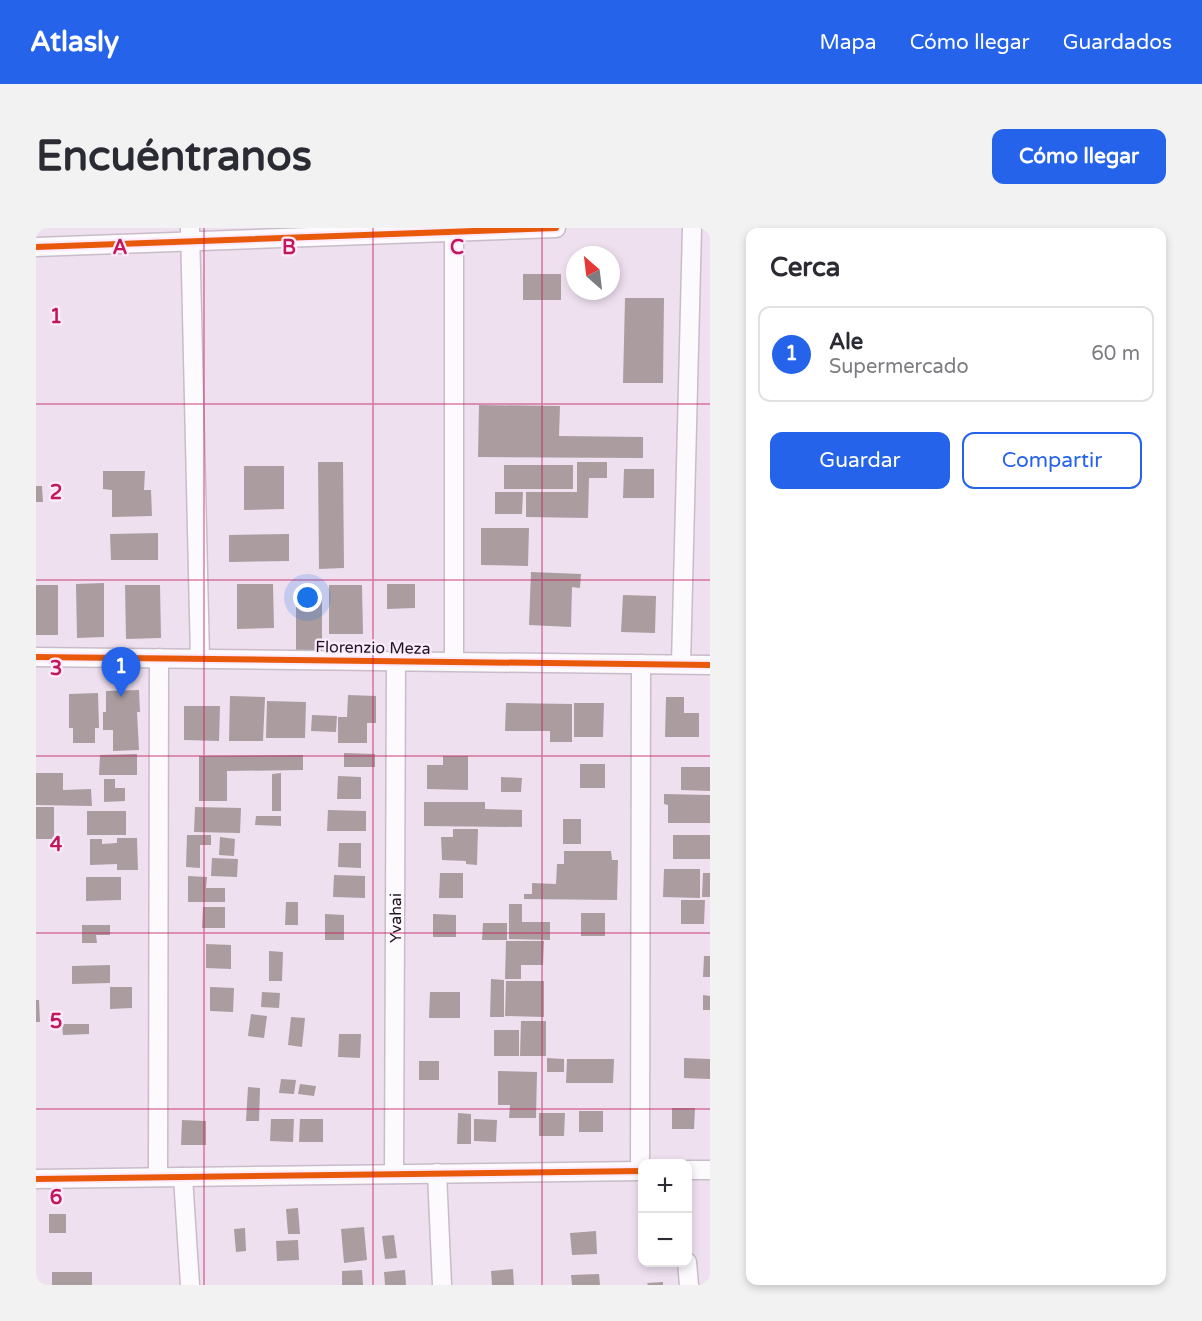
<!DOCTYPE html>
<html lang="es">
<head>
<meta charset="utf-8">
<style>
  body { margin:0; font-family:"Varela Round",sans-serif; background:#f2f2f3; color:#2b2b33 }
  .controls { position:absolute; right:18px; bottom:18px; display:grid; overflow:hidden; border-radius:12px; box-shadow:0 3px 9px #0003 }
  .controls button { width:54px; height:54px; display:grid; place-items:center; padding:0; border:0; border-bottom:2px solid #e1e1e2; background:#fff; color:#2b2b33; font:30px sans-serif }
  .compass { position:absolute; left:530px; top:18px; width:54px; height:54px; border-radius:50%; background:#fff; box-shadow:0 3px 9px #0003; rotate:332deg }
  .you { position:absolute; left:272px; top:370px; width:21px; height:21px; margin:-15px; border:4px solid #fff; border-radius:50%; background:#1a73e8; box-shadow:0 0 0 9px #1a73e833 }
  .badge { display:grid; place-items:center; width:39px; height:39px; border-radius:50%; background:#2563eb; color:#fff; font-size:20px; font-weight:700 }
  .pin { position:absolute; translate:-50% -50px; filter:drop-shadow(0 2px 3px #0008) }
  .pin::after { content:''; position:absolute; top:32px; width:21px; height:18px; background:inherit; clip-path:polygon(0 0,100% 0,50% 100%) }
  .list { margin:0; padding:0; list-style:none }
  h2 { display:flex; justify-content:space-between; align-items:center; height:78px; margin:0; padding:0 24px; font-size:26px }
  h2 small { font-size:20px; font-weight:400; color:#7c7c81 }
  .list li { display:grid; grid-template-columns:39px 1fr auto; gap:18px; align-items:center; box-sizing:border-box; height:96px; margin:0 12px 12px; padding:0 12px; border:2px solid #e1e1e2; border-radius:12px }
  .list b { display:block; font-size:22px; white-space:nowrap }
  .list p { margin:0; font-size:20px; white-space:nowrap; color:#7c7c81 }
  .list em { font-size:20px; font-style:normal; color:#7c7c81 }
  .actions { display:flex; gap:12px; padding:18px 24px }
  .actions a { flex:1; padding:14px 0; border:2px solid #2563eb; border-radius:12px; text-align:center; font-size:21px; color:#2563eb }
  .actions .main { background:#2563eb; color:#fff }
  .map { position:relative; flex:none; width:674px; height:1057px; overflow:hidden; border-radius:12px }
  header { display:flex; align-items:center; gap:36px; box-sizing:border-box; height:84px; padding:0 30px; background:#2563eb; color:#fff }
  header strong { font-size:28px }
  nav { display:flex; gap:33px; margin-inline-start:auto; font-size:21px }
  .intro { display:flex; align-items:center; justify-content:space-between; box-sizing:border-box; height:144px; padding:0 36px }
  h1 { margin:0; font-size:42px }
  .button { padding:15px 27px; border-radius:12px; background:#2563eb; color:#fff; font-size:21px; font-weight:700 }
  main { display:flex; gap:36px; padding:0 36px }
  aside { flex:1; background:#fff; border-radius:12px; box-shadow:0 3px 9px #0003 }
  .map>svg:first-child { display:block }
</style>
</head>
<body>
<header>
<strong>Atlasly</strong>
<nav><a>Mapa</a><a>Cómo llegar</a><a>Guardados</a></nav>
</header>
<div class="intro"><h1>Encuéntranos</h1><a class="button">Cómo llegar</a></div>
<main>
<div class="map">
<svg width="674" height="1057" viewBox="0 0 674 1057">
  <rect width="100%" height="100%" fill="#efe0f0"/>
  <!-- building -->
  <path fill="#ab9c9f" d="M 487,46 L 525,46 L 525,72 L 487,72 Z
    M 589,70 L 628,70 L 627,155 L 587,155 Z
    M 443,177 L 524,178 L 523,208 L 607,209 L 607,230 L 442,229 Z
    M 282,234 L 307,234 L 308,340 L 283,341 Z
    M 541,234 L 571,234 L 571,250 L 553,250 L 552,290 L 490,289 L 490,264 L 541,264 Z
    M 468,237 L 537,237 L 537,261 L 468,261 Z
    M 208,238 L 248,238 L 248,281 L 208,282 Z
    M 588,241 L 618,241 L 618,270 L 587,270 Z
    M 67,243 L 109,243 L 108,262 L 115,262 L 116,288 L 76,289 L 76,262 L 67,261 Z
    M 0,258 L 6,258 L 7,274 L 0,274 Z
    M 459,264 L 487,264 L 486,286 L 459,286 Z
    M 445,300 L 493,300 L 492,338 L 445,337 Z
    M 122,305 L 122,332 L 75,332 L 74,306 Z
    M 253,306 L 253,333 L 193,334 L 193,307 Z
    M 495,344 L 545,346 L 544,360 L 536,359 L 535,399 L 493,397 Z
    M 68,355 L 68,409 L 41,410 L 40,356 Z
    M 201,356 L 237,356 L 238,400 L 201,401 Z
    M 351,356 L 379,356 L 379,380 L 351,381 Z
    M 0,357 L 22,357 L 22,407 L 0,407 Z
    M 89,357 L 124,357 L 125,410 L 90,411 Z
    M 293,357 L 326,357 L 327,406 L 293,406 Z
    M 587,367 L 620,368 L 619,405 L 585,404 Z
    M 260,372 L 286,372 L 286,424 L 260,424 Z
    M 103,462 L 104,484 L 101,484 L 103,522 L 77,523 L 77,502 L 67,502 L 67,484 L 70,484 L 70,463 Z
    M 62,465 L 63,500 L 59,500 L 59,515 L 37,515 L 37,500 L 33,500 L 33,466 Z
    M 312,467 L 340,468 L 340,495 L 331,495 L 331,515 L 302,515 L 302,489 L 311,489 Z
    M 194,468 L 229,469 L 227,513 L 193,513 Z
    M 630,469 L 648,469 L 648,485 L 663,485 L 663,509 L 629,509 Z
    M 231,473 L 270,474 L 269,510 L 230,510 Z
    M 470,475 L 536,476 L 536,514 L 514,514 L 514,503 L 469,503 Z
    M 538,475 L 568,475 L 567,509 L 538,509 Z
    M 148,478 L 184,478 L 183,513 L 148,512 Z
    M 276,487 L 301,488 L 300,504 L 275,503 Z
    M 308,525 L 339,526 L 339,539 L 308,539 Z
    M 101,526 L 101,547 L 63,547 L 64,527 Z
    M 267,527 L 267,542 L 191,543 L 191,573 L 163,573 L 163,528 Z
    M 407,528 L 432,528 L 432,562 L 391,561 L 391,537 L 407,537 Z
    M 544,536 L 569,536 L 569,560 L 544,560 Z
    M 645,539 L 674,539 L 674,563 L 645,562 Z
    M 0,545 L 27,545 L 27,562 L 55,561 L 56,578 L 0,577 Z
    M 245,545 L 245,583 L 236,583 L 236,546 Z
    M 302,548 L 325,549 L 325,571 L 301,571 Z
    M 465,549 L 486,550 L 485,564 L 465,564 Z
    M 68,551 L 79,551 L 79,560 L 89,560 L 89,573 L 68,574 Z
    M 628,566 L 674,567 L 674,595 L 632,595 L 632,577 L 628,576 Z
    M 388,574 L 449,574 L 449,581 L 486,582 L 486,599 L 388,598 Z
    M 0,579 L 18,579 L 18,611 L 0,611 Z
    M 159,579 L 205,580 L 204,605 L 158,604 Z
    M 292,582 L 330,583 L 330,603 L 291,603 Z
    M 51,583 L 90,583 L 90,607 L 51,607 Z
    M 220,588 L 245,588 L 245,598 L 219,597 Z
    M 527,591 L 545,591 L 545,616 L 527,616 Z
    M 417,601 L 442,601 L 441,637 L 430,636 L 430,633 L 406,632 L 405,609 L 417,609 Z
    M 151,607 L 175,607 L 175,617 L 164,617 L 164,640 L 150,639 Z
    M 637,607 L 674,607 L 674,631 L 637,631 Z
    M 184,609 L 199,611 L 198,628 L 183,627 Z
    M 81,610 L 101,610 L 102,642 L 81,642 L 81,636 L 54,637 L 54,611 L 66,611 L 66,616 L 81,615 Z
    M 303,615 L 325,615 L 325,640 L 302,639 Z
    M 528,623 L 575,623 L 576,632 L 582,632 L 581,672 L 488,671 L 488,666 L 496,666 L 496,655 L 520,656 L 521,636 L 528,636 Z
    M 176,630 L 202,631 L 201,649 L 175,648 Z
    M 628,641 L 664,641 L 664,670 L 627,669 Z
    M 404,645 L 427,645 L 427,670 L 403,670 Z
    M 667,645 L 674,645 L 674,669 L 666,669 Z
    M 298,647 L 329,648 L 329,670 L 297,669 Z
    M 152,648 L 171,649 L 170,660 L 189,660 L 189,674 L 152,674 Z
    M 50,649 L 85,649 L 85,672 L 50,673 Z
    M 645,672 L 669,672 L 668,696 L 645,696 Z
    M 250,674 L 262,674 L 262,697 L 249,697 Z
    M 473,676 L 486,676 L 486,694 L 514,694 L 514,712 L 473,711 Z
    M 167,679 L 189,679 L 189,700 L 166,700 Z
    M 545,685 L 569,685 L 569,708 L 545,708 Z
    M 289,686 L 308,687 L 308,712 L 289,712 Z
    M 397,686 L 420,687 L 420,709 L 397,709 Z
    M 447,695 L 471,695 L 471,712 L 446,712 Z
    M 46,697 L 74,697 L 74,707 L 60,707 L 61,715 L 46,715 Z
    M 470,713 L 508,713 L 507,737 L 485,737 L 485,751 L 469,751 Z
    M 170,716 L 195,717 L 195,741 L 170,740 Z
    M 233,723 L 247,724 L 246,753 L 233,753 Z
    M 668,728 L 674,728 L 674,749 L 667,749 Z
    M 74,737 L 74,755 L 36,756 L 36,738 Z
    M 455,751 L 468,752 L 468,789 L 454,789 Z
    M 470,753 L 508,753 L 508,789 L 469,788 Z
    M 74,759 L 96,759 L 96,780 L 74,781 Z
    M 174,759 L 198,760 L 197,784 L 174,783 Z
    M 226,764 L 244,765 L 243,780 L 225,779 Z
    M 394,764 L 424,764 L 424,790 L 393,790 Z
    M 667,767 L 674,768 L 674,782 L 667,782 Z
    M 0,772 L 3,772 L 4,794 L 0,794 Z
    M 215,786 L 231,788 L 228,810 L 212,808 Z
    M 255,789 L 269,790 L 266,819 L 252,817 Z
    M 485,793 L 510,793 L 510,828 L 484,828 Z
    M 26,796 L 53,796 L 53,806 L 27,807 Z
    M 458,802 L 483,802 L 483,828 L 458,828 Z
    M 303,806 L 325,806 L 324,830 L 302,829 Z
    M 511,830 L 528,831 L 528,844 L 511,844 Z
    M 648,830 L 674,831 L 674,851 L 648,850 Z
    M 531,831 L 578,831 L 577,855 L 530,855 Z
    M 383,833 L 403,833 L 403,852 L 383,852 Z
    M 462,843 L 501,844 L 500,890 L 473,890 L 474,877 L 462,877 Z
    M 245,851 L 260,852 L 258,866 L 243,865 Z
    M 264,856 L 280,858 L 278,868 L 262,866 Z
    M 212,859 L 224,860 L 223,893 L 210,893 Z
    M 636,880 L 659,880 L 658,901 L 636,901 Z
    M 543,883 L 567,883 L 567,904 L 543,904 Z
    M 422,885 L 435,886 L 435,916 L 421,916 Z
    M 503,885 L 529,885 L 528,908 L 503,908 Z
    M 235,891 L 258,891 L 257,914 L 234,913 Z
    M 264,891 L 287,891 L 287,914 L 263,914 Z
    M 438,891 L 461,892 L 460,914 L 438,913 Z
    M 146,892 L 170,893 L 170,917 L 145,917 Z
    M 262,980 L 264,1006 L 252,1006 L 250,981 Z
    M 13,986 L 30,986 L 30,1005 L 13,1005 Z
    M 328,999 L 331,1032 L 308,1035 L 305,1001 Z
    M 209,1000 L 210,1023 L 200,1024 L 198,1001 Z
    M 560,1003 L 561,1026 L 536,1027 L 534,1005 Z
    M 358,1007 L 361,1030 L 349,1031 L 346,1008 Z
    M 262,1012 L 263,1032 L 241,1033 L 240,1013 Z
    M 477,1041 L 478,1057 L 456,1057 L 455,1043 Z
    M 326,1042 L 327,1057 L 306,1057 L 306,1043 Z
    M 369,1042 L 370,1057 L 349,1057 L 348,1044 Z
    M 16,1044 L 56,1044 L 56,1057 L 16,1057 Z
    M 563,1046 L 564,1057 L 536,1057 L 535,1047 Z
    M 627,1054 L 627,1057 L 612,1057 L 611,1055 Z"/>
  <g fill="none" stroke-linecap="round" stroke-linejoin="round">
    <!-- street casing -->
    <g stroke="#c8bcc9" stroke-width="21">
      <g id="street">
        <path d="M 154,0 L 164,430"/>
        <path d="M 418,3 L 418,433"/>
        <path d="M 0,19 L 520,0"/>
        <path d="M 0,429 L 674,437"/>
        <path d="M 645,436 L 656,0"/>
        <path d="M 652,942 L 674,942"/>
        <path d="M 604,943 L 605,436"/>
        <path d="M 401,945 L 406,1057"/>
        <path id="s1" d="M 358,946 L 360,433"/>
        <path d="M 122,949 L 123,430"/>
        <path d="M 147,949 L 154,1057"/>
        <path d="M 0,951 L 606,943"/>
        <path d="M 651,1034 L 653,1057"/>
      </g>
    </g>
    <!-- street -->
    <use href="#street" stroke="#fdfafd" stroke-width="18"/>
    <!-- cycleway casing -->
    <g stroke="#fcebfc" stroke-width="10">
      <path id="cycleway" d="M 0,19 L 520,0
        M 0,429 L 674,437
        M 0,951 L 606,943"/>
    </g>
    <!-- cycleway -->
    <use href="#cycleway" stroke="#e8590c" stroke-width="6"/>
  </g>
  <!-- grid -->
  <path fill="none" stroke="#c2185b" stroke-width="1.5" stroke-opacity="0.55" d="M 168,0 L 168,1057M 337,0 L 337,1057M 506,0 L 506,1057M 0,176 L 674,176M 0,352 L 674,352M 0,528 L 674,528M 0,705 L 674,705M 0,881 L 674,881"/>
  <g text-anchor="middle" stroke-width="4.5" stroke-linejoin="round" paint-order="stroke">
    <!-- street labels -->
    <g font-size="16" fill="#1f151f" stroke="#fcebfc">
      <text transform="translate(337 419) rotate(1)" y="6">Florenzio Meza</text>
      <text dy="6" stroke="none"><textPath href="#s1" startOffset="256">Yvahai</textPath></text>
    </g>
  </g>
  <g font-size="20" text-anchor="middle" font-weight="bold" fill="#c2185b" stroke="#fcebfc" stroke-width="4.5" stroke-linejoin="round" paint-order="stroke">
    <text x="84" y="26">A</text>
    <text x="253" y="26">B</text>
    <text x="421" y="26">C</text>
    <text x="20" y="95">1</text>
    <text x="20" y="271">2</text>
    <text x="20" y="447">3</text>
    <text x="20" y="623">4</text>
    <text x="20" y="800">5</text>
    <text x="20" y="976">6</text>
  </g>
</svg>
<div class="controls">
<button>+</button>
<button>−</button>
</div>
<svg class="compass" viewBox="-18 -18 36 36"><path d="M0-13l5 13h-10z" fill="#e53935"/><path d="M0 13l5-13h-10z" fill="#7c7c81"/></svg>
<div class="you"></div>
<div class="pin badge" style="left:85px;top:469px">1</div>
</div>
<aside>
<h2>Cerca<small></small></h2>
<ul class="list">
<li><span class="badge">1</span><div><b>Ale</b><p>Supermercado</p></div><em>60 m</em></li>
</ul>
<div class="actions"><a class="main">Guardar</a><a>Compartir</a></div>
</aside>
</main>
</body>
</html>
